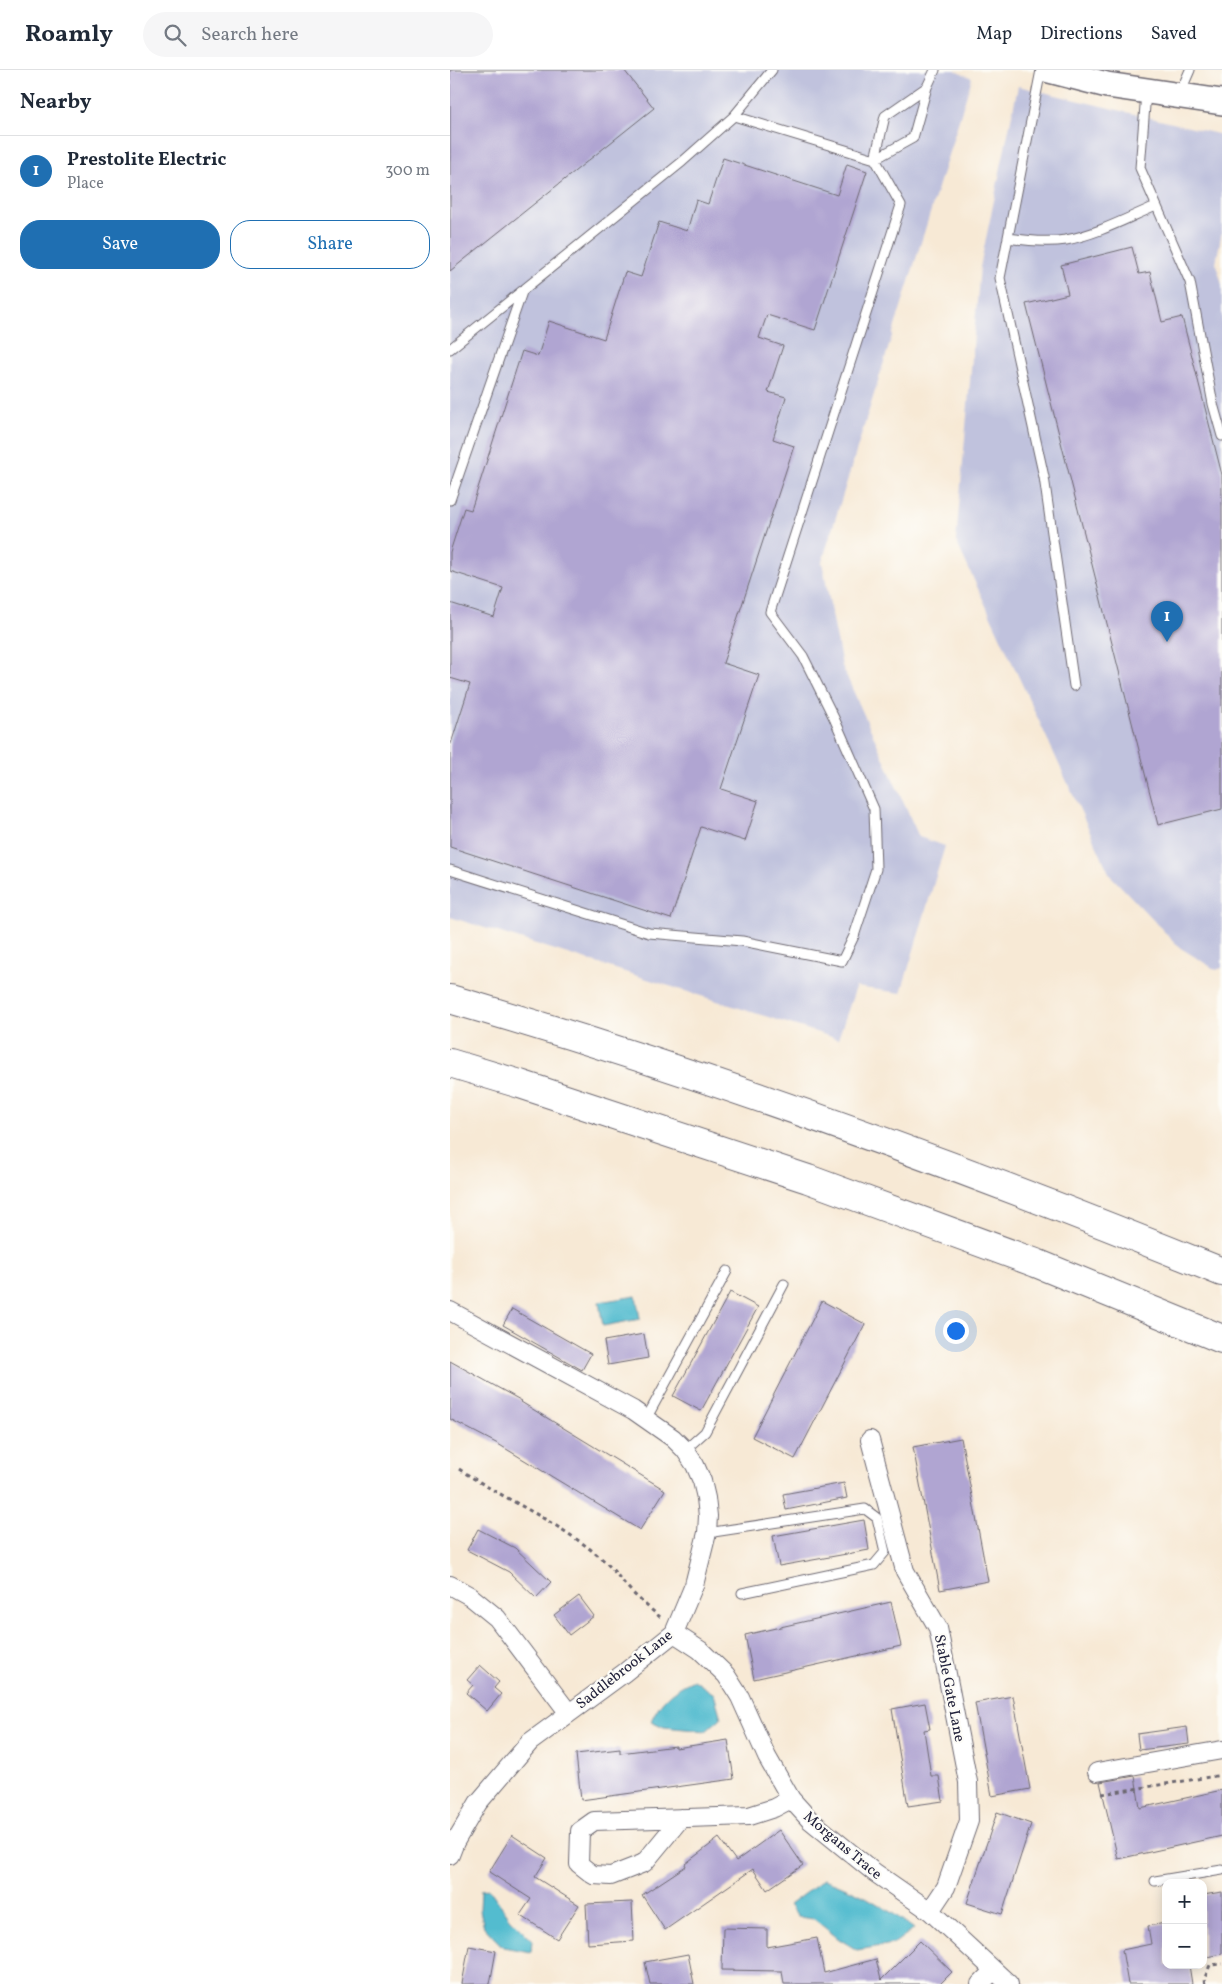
<!DOCTYPE html>
<html lang="en">
<head>
<meta charset="utf-8">
<style>
  body { margin:0; font-family:Vollkorn,serif; background:#f6f6f7; color:#1f2937 }
  .controls { position:absolute; right:15px; bottom:15px; display:grid; overflow:hidden; border-radius:10px; box-shadow:0 2px 12px #0003 }
  .controls button { width:45px; height:45px; display:grid; place-items:center; padding:0; border:0; border-bottom:1px solid #e0e1e3; background:#fff; color:#1f2937; font:25px sans-serif }
  .you { position:absolute; left:505px; top:1260px; width:18px; height:18px; margin:-12px; border:4px solid #fff; border-radius:50%; background:#1a73e8; box-shadow:0 0 0 8px #1a73e833 }
  .badge { display:grid; place-items:center; width:32px; height:32px; border-radius:50%; background:#1f6fb2; color:#fff; font-size:16px; font-weight:700 }
  .pin { position:absolute; translate:-50% -41px; filter:drop-shadow(0 1px 2px #0008) }
  .pin::after { content:''; position:absolute; top:26px; width:18px; height:15px; background:inherit; clip-path:polygon(0 0,100% 0,50% 100%) }
  .list { margin:0; padding:0; list-style:none }
  h2 { display:flex; justify-content:space-between; align-items:center; height:65px; margin:0; padding:0 20px; font-size:21px }
  h2 small { font-size:16px; font-weight:400; color:#747a83 }
  .list li { display:grid; grid-template-columns:32px 1fr auto; gap:15px; align-items:center; box-sizing:border-box; height:70px; padding:0 20px; border-top:1px solid #e0e1e3 }
  .list b { display:block; font-size:19px; white-space:nowrap }
  .list p { margin:0; font-size:16px; white-space:nowrap; color:#747a83 }
  .list em { font-size:16px; font-style:normal; color:#747a83 }
  .actions { display:flex; gap:10px; padding:15px 20px }
  .actions a { flex:1; padding:11px 0; border:1px solid #1f6fb2; border-radius:20px; text-align:center; font-size:18px; color:#1f6fb2 }
  .actions .main { background:#1f6fb2; color:#fff }
  .icon { flex:none; width:28px; height:28px; fill:none; stroke:currentColor; stroke-width:2; stroke-linecap:round; stroke-linejoin:round }
  .map { position:relative; flex:none; width:772px; height:1914px; overflow:hidden }
  header { display:flex; align-items:center; gap:30px; box-sizing:border-box; height:70px; padding:0 25px; background:#fff; border-bottom:1px solid #e0e1e3 }
  header strong { font-size:24px }
  nav { display:flex; gap:28px; margin-inline-start:auto; font-size:18px }
  .search { width:350px; height:45px; background:#f6f6f7; display:flex; align-items:center; gap:12px; box-sizing:border-box; padding:0 18px; border-radius:28px; color:#747a83; font-size:19px }
  main { display:flex }
  aside { flex:1; background:#fff }
  .map>svg:first-child { display:block }
</style>
</head>
<body>
<header>
<strong>Roamly</strong>
<div class="search"><svg class="icon" aria-label="search" viewBox="0 0 24 24"><circle cx="10" cy="10" r="6"/><path d="M15 15l6 6"/></svg>Search here</div>
<nav><a>Map</a><a>Directions</a><a>Saved</a></nav>
</header>
<main>
<aside>
<h2>Nearby<small></small></h2>
<ul class="list">
<li><span class="badge">1</span><div><b>Prestolite Electric</b><p>Place</p></div><em>300 m</em></li>
</ul>
<div class="actions"><a class="main">Save</a><a>Share</a></div>
</aside>
<div class="map">
<svg width="772" height="1914" viewBox="0 0 772 1914">
  <rect width="100%" height="100%" fill="#fdfcf7"/>
  <filter id="ink" filterUnits="userSpaceOnUse"><feTurbulence type="fractalNoise" baseFrequency=".02" numOctaves="2"/><feDisplacementMap in="SourceGraphic" scale="10" xChannelSelector="R" yChannelSelector="G"/><feConvolveMatrix kernelMatrix="1 2 1 2 8 2 1 2 1" color-interpolation-filters="sRGB"/></filter>
  <filter id="wash" filterUnits="userSpaceOnUse"><feTurbulence type="fractalNoise" baseFrequency=".0096" numOctaves="4" result="noise"/><feDisplacementMap in="SourceGraphic" scale="20" xChannelSelector="R" yChannelSelector="G"/><feGaussianBlur stdDeviation="1.12" result="paint"/><feColorMatrix in="noise" values="0 0 0 0 0 0 0 0 0 0 0 0 0 0 0 0 0 1.4 0 .05"/><feComposite in="paint" operator="in"/></filter>
  <g filter="url(#wash)">
    <rect width="100%" height="100%" fill="#f7e9d5"/>
    <!-- industrial -->
    <path fill="#c0c2dd" d="M 0,0 L 505,0 L 522,8 L 372,492 L 392,596 L 469,767 L 495,776 L 451,923 L 406,917 L 388,969 L 0,847 Z
      M 568,16 L 772,65 L 772,161 L 766,193 L 772,215 L 772,898 L 766,900 L 729,877 L 660,805 L 506,471 L 530,197 Z"/>
    <!-- water -->
    <path fill="#52bccf" stroke="#3a6f85" d="M 186,1226 L 190,1249 L 153,1256 L 149,1232 Z
      M 244,1610 L 264,1624 L 271,1648 L 256,1661 L 214,1657 L 201,1651 C 211,1629 222,1620 244,1610 Z
      M 374,1809 C 408,1821 436,1837 464,1859 L 443,1874 L 407,1880 L 389,1869 L 364,1849 L 348,1847 L 339,1835 Z
      M 39,1819 L 60,1848 L 82,1870 L 81,1882 L 53,1877 L 34,1857 L 30,1840 L 31,1820 Z"/>
    <g id="blocks">
      <!-- building -->
      <path fill="#b0a5d2" d="M 0,0 L 174,0 L 204,38 L 0,201 Z
        M 273,88 L 387,125 L 397,94 L 417,101 L 365,260 L 317,245 L 309,268 L 333,276 L 318,322 L 336,327 L 323,369 L 344,376 L 273,593 L 309,605 L 271,719 L 308,731 L 295,771 L 251,757 L 221,849 L 0,777 L 0,677 L 20,614 L 0,608 L 0,533 L 44,547 L 53,518 L 0,501 L 0,482 L 14,438 L 21,440 L 72,281 L 88,286 L 99,251 L 154,269 L 175,202 L 191,207 L 209,152 L 237,161 L 246,130 L 258,134 Z
        M 682,177 L 689,204 L 700,202 L 712,252 L 732,247 L 772,405 L 772,739 L 708,755 L 576,234 L 618,224 L 611,195 Z
        M 280,1222 L 308,1237 L 251,1341 L 223,1326 Z
        M 372,1231 L 415,1254 L 345,1389 L 302,1367 Z
        M 62,1239 L 141,1284 L 132,1300 L 53,1255 Z
        M 194,1264 L 198,1288 L 158,1295 L 154,1271 Z
        M 0,1291 L 72,1331 L 71,1332 L 215,1420 L 190,1460 L 48,1374 L 0,1349 Z
        M 511,1368 L 538,1511 L 490,1520 L 463,1377 Z
        M 394,1413 L 397,1428 L 336,1440 L 333,1424 Z
        M 414,1450 L 419,1480 L 329,1496 L 323,1466 Z
        M 28,1459 L 65,1478 L 101,1512 L 86,1528 L 59,1502 L 17,1480 Z
        M 129,1526 L 144,1546 L 119,1565 L 104,1545 Z
        M 441,1532 L 451,1576 L 304,1609 L 295,1565 Z
        M 30,1595 L 49,1612 L 44,1618 L 51,1624 L 37,1641 L 16,1623 L 23,1615 L 17,1610 Z
        M 563,1626 L 580,1719 L 542,1726 L 525,1633 Z
        M 475,1633 L 480,1659 L 474,1660 L 481,1706 L 489,1706 L 493,1731 L 458,1736 L 442,1639 Z
        M 737,1657 L 739,1674 L 689,1680 L 687,1664 Z
        M 278,1670 L 284,1709 L 131,1730 L 126,1684 L 170,1679 L 170,1683 L 226,1676 L 226,1678 Z
        M 685,1706 L 690,1738 L 772,1720 L 772,1766 L 668,1789 L 650,1712 Z
        M 547,1742 L 581,1754 L 552,1844 L 517,1833 Z
        M 329,1760 L 353,1795 L 317,1820 L 303,1799 L 215,1860 L 192,1825 L 236,1796 L 235,1794 L 269,1768 L 286,1791 Z
        M 62,1765 L 97,1788 L 85,1807 L 129,1835 L 107,1869 L 70,1845 L 81,1829 L 39,1802 Z
        M 772,1822 L 772,1884 L 753,1888 L 753,1825 Z
        M 182,1832 L 184,1871 L 138,1874 L 136,1834 Z
        M 716,1853 L 716,1895 L 739,1895 L 742,1914 L 678,1914 L 672,1880 L 701,1874 L 698,1856 Z
        M 273,1858 L 317,1859 L 317,1877 L 367,1868 L 374,1903 L 426,1889 L 431,1910 L 470,1871 L 502,1902 L 490,1914 L 334,1914 L 332,1901 L 272,1900 Z
        M 19,1876 L 46,1881 L 40,1914 L 12,1914 Z
        M 238,1884 L 244,1914 L 200,1914 L 195,1892 Z"/>
    </g>
  </g>
  <g filter="url(#ink)">
    <use href="#blocks" fill-opacity="0" stroke="#6d6871" stroke-width="1"/>
    <g fill="none" stroke-linecap="round" stroke-linejoin="round">
      <!-- lane casing -->
      <g stroke="#6d6871" stroke-width="11">
        <path id="lane" d="M 591,0 L 550,208 L 594,407 L 624,616
          M 477,17 L 435,46 L 425,89 L 463,68 L 477,17 L 485,0
          M 696,23 L 690,98 L 740,212 L 763,334 L 772,366
          M 730,23 L 740,0
          M 558,168 C 578,171 597,173 616,170 C 648,164 677,148 706,136
          M 0,279 L 232,92 L 284,46 L 322,0
          M 0,430 L 72,222
          M 0,800 L 199,863 L 292,871 L 392,891 L 404,866 L 426,799 L 424,739 L 384,648 L 353,586 L 320,542 L 451,135 L 425,89 L 284,46
          M 196,1349 L 277,1201
          M 235,1380 L 255,1362 L 334,1214
          M 257,1463 L 415,1439 L 427,1448 L 435,1482 L 424,1495 L 292,1523
          M 705,1811 L 772,1800"/>
      </g>
      <!-- street casing -->
      <g stroke="#6d6871" stroke-width="20">
        <path id="street" d="M 0,1241 L 183,1340 L 223,1368 L 235,1380 L 245,1395 L 252,1411 L 256,1428 L 258,1446 L 257,1463 L 244,1515 L 224,1563 L 174,1603 L 80,1672 L 28,1733 L 5,1772 L 0,1785
          M 420,1370 L 455,1501 L 488,1558 L 518,1712 L 519,1751 L 496,1817 L 480,1841
          M 0,1515 L 20,1526 L 47,1548 L 118,1642
          M 224,1563 L 250,1580 L 276,1605 L 290,1627 L 317,1687 L 341,1729 L 360,1750 L 424,1802 L 480,1841 L 559,1914
          M 647,1702 L 772,1680
          M 231,1748 L 194,1793 L 161,1806 L 143,1805 L 129,1794 L 130,1761 L 144,1751 L 299,1746 L 324,1738 L 341,1729
          M 530,1914 L 544,1900"/>
      </g>
      <!-- secondary casing -->
      <g stroke="#6d6871" stroke-width="28">
        <path id="secondary" d="M 599,0 L 657,15 L 772,32"/>
      </g>
      <!-- highway casing -->
      <g stroke="#6d6871" stroke-width="30">
        <path id="highway" d="M 0,929 C 262,1005 519,1099 772,1202
          M 0,993 L 70,1014 L 358,1109 L 586,1193 L 772,1269"/>
      </g>
      <!-- path -->
      <path stroke="#6d6871" stroke-width="3" stroke-dasharray="4 4" stroke-linecap="butt" d="M 9,1399 C 55,1430 108,1451 151,1488 C 164,1499 174,1515 187,1527 C 194,1534 202,1540 210,1547
        M 652,1724 L 772,1705
        M 755,1914 L 754,1910 L 760,1895 L 772,1894"/>
      <!-- lane -->
      <use href="#lane" stroke="#fff" stroke-width="9"/>
      <!-- street -->
      <use href="#street" stroke="#fff" stroke-width="18"/>
      <!-- secondary -->
      <use href="#secondary" stroke="#fff" stroke-width="25"/>
      <!-- highway -->
      <use href="#highway" stroke="#fff" stroke-width="28"/>
    </g>
  </g>
  <g text-anchor="middle" stroke-width="4.5" stroke-linejoin="round" paint-order="stroke">
    <!-- street labels -->
    <g font-size="15" fill="#22223b" stroke="#fdfcf7">
      <text transform="translate(174 1599) rotate(-38)" y="5">Saddlebrook Lane</text>
      <text transform="translate(500 1618) rotate(79)" y="5">Stable Gate Lane</text>
      <text transform="translate(393 1775) rotate(40)" y="5">Morgans Trace</text>
    </g>
  </g>
</svg>
<div class="controls">
<button>+</button>
<button>−</button>
</div>
<div class="you"></div>
<div class="pin badge" style="left:717px;top:572px">1</div>
</div>
</main>
</body>
</html>
